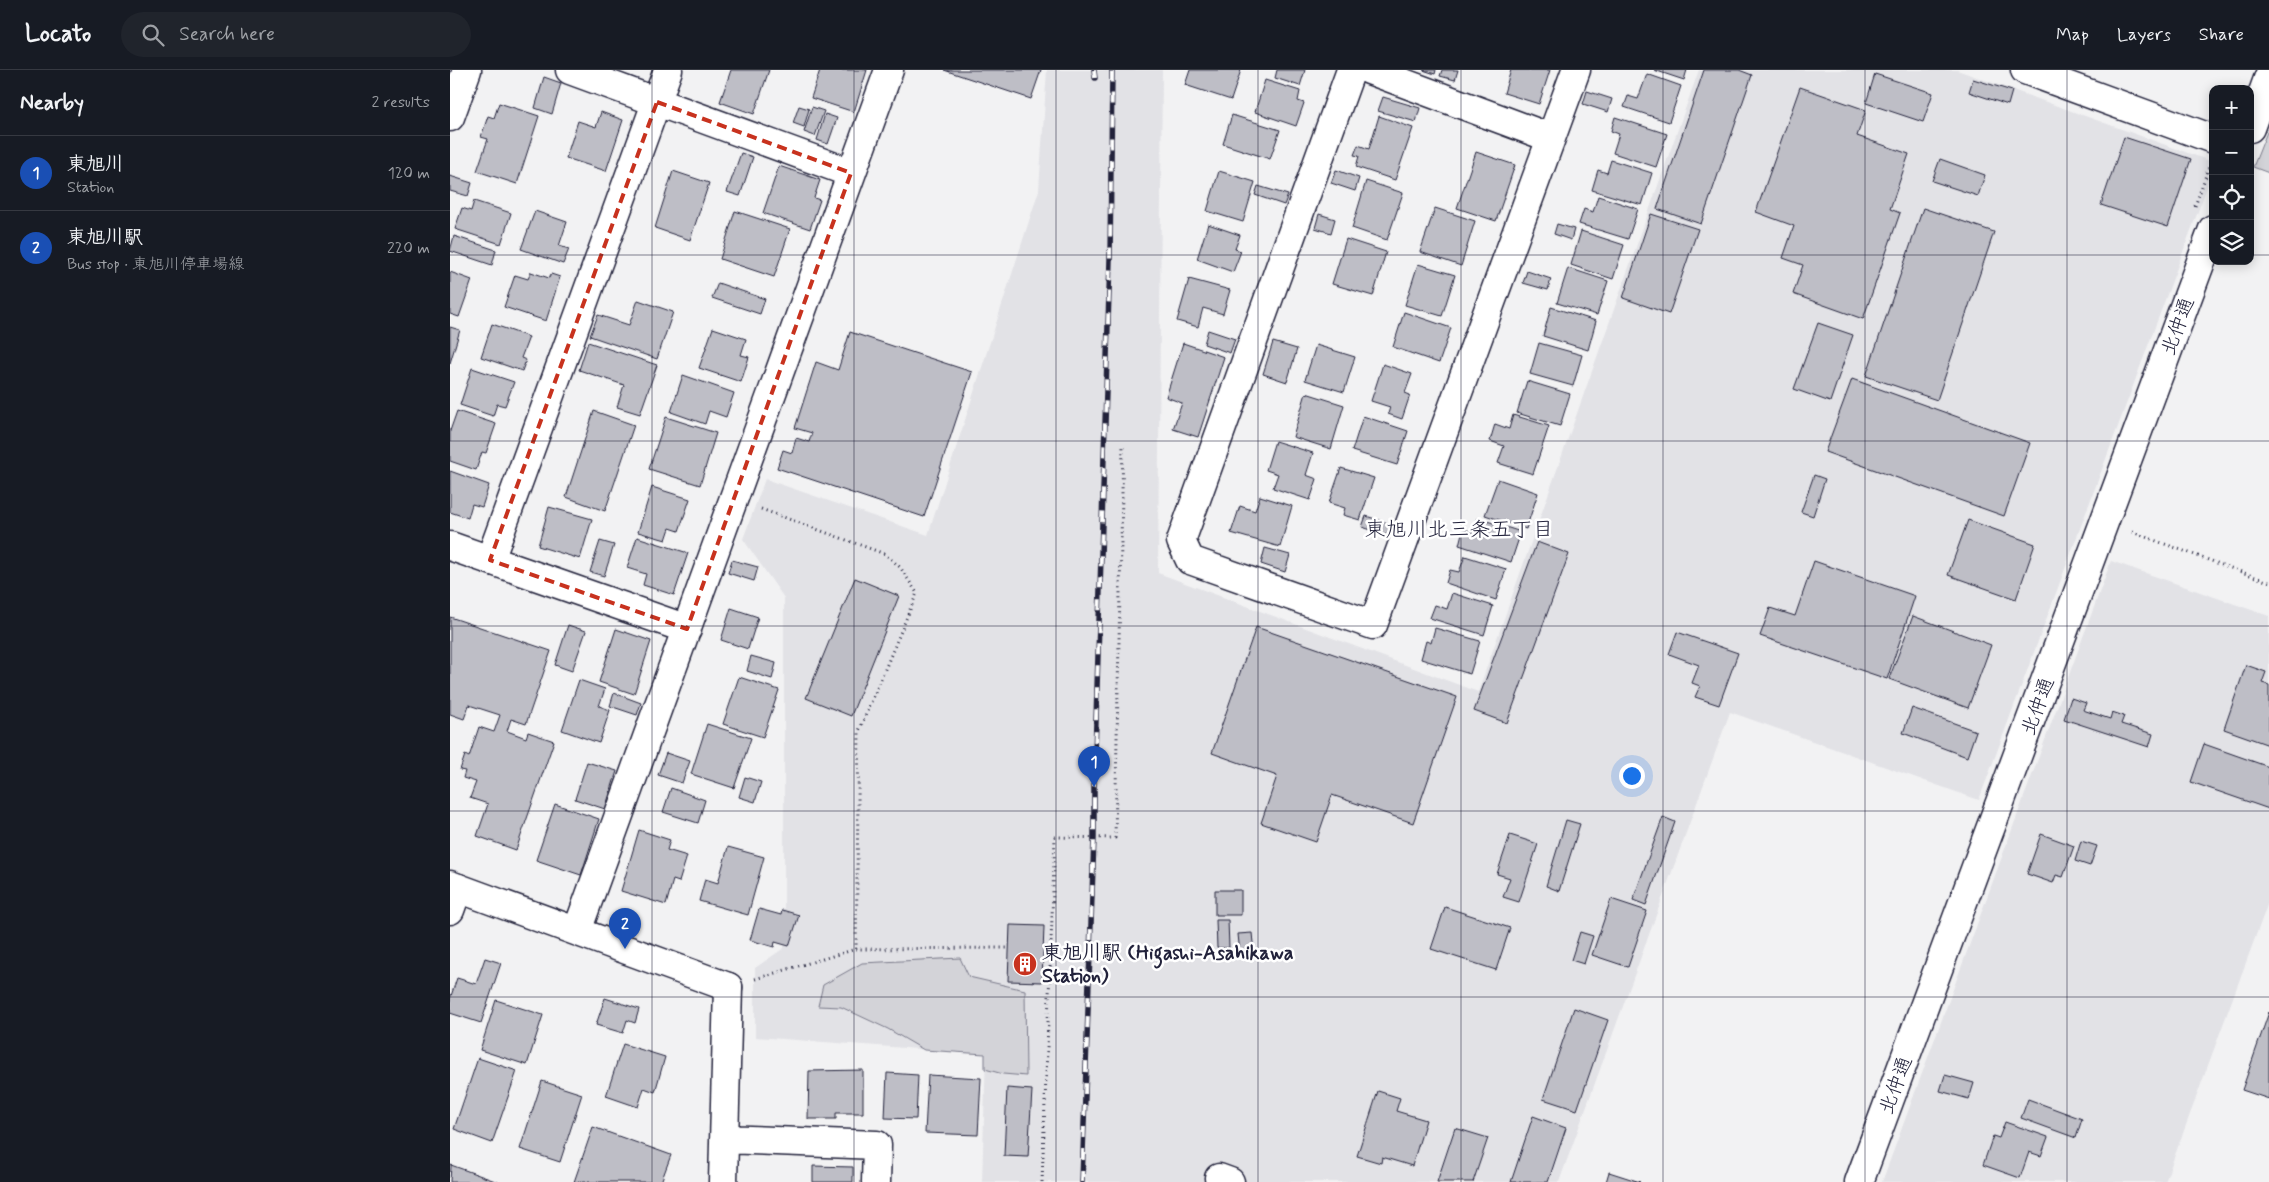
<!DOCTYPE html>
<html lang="en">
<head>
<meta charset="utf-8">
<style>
  body { margin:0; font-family:Mynerve,"Klee One",sans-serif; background:#20242c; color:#f1f3f6 }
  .controls { position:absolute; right:15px; top:15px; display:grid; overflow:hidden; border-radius:10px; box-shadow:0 2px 12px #0003 }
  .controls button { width:45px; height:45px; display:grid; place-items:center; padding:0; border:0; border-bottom:1px solid #363941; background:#171b24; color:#f1f3f6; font:25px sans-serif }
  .you { position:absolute; left:1181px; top:705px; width:18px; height:18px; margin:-12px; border:4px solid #fff; border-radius:50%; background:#1a73e8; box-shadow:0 0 0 8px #1a73e833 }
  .badge { display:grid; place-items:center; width:32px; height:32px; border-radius:50%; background:#1a73e8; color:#fff; font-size:16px; font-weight:700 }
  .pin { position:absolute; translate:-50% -41px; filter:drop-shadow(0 1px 2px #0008) }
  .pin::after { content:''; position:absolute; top:26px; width:18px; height:15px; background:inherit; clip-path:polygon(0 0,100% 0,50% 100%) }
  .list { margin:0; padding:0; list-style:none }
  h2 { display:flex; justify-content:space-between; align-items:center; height:65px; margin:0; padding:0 20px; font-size:21px }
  h2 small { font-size:16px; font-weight:400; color:#9ea1a6 }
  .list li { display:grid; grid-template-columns:32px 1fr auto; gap:15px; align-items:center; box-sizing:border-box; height:75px; padding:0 20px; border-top:1px solid #363941 }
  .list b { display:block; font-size:19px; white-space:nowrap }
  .list p { margin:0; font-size:16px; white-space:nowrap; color:#9ea1a6 }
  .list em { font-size:16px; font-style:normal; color:#9ea1a6 }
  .icon { flex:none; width:28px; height:28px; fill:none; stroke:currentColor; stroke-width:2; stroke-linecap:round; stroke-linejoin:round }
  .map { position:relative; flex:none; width:1819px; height:1112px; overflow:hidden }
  header { display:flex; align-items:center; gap:30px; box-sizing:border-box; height:70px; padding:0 25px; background:#171b24; border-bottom:1px solid #363941 }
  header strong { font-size:24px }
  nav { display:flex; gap:28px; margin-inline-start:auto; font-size:18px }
  .search { width:350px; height:45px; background:#20242c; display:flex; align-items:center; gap:12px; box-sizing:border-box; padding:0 18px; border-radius:28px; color:#9ea1a6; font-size:19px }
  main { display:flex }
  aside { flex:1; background:#171b24 }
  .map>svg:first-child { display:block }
</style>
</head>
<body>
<header>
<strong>Locato</strong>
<div class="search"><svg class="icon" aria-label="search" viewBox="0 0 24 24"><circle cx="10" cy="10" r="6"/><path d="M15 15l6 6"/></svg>Search here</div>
<nav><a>Map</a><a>Layers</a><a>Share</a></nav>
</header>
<main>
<aside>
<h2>Nearby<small>2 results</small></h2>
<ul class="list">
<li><span class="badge" style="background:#1a4fb4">1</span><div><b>東旭川</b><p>Station</p></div><em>120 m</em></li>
<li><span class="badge" style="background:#1a4fb4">2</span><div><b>東旭川駅</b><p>Bus stop · 東旭川停車場線</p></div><em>220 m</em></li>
</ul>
</aside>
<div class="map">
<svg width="1819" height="1112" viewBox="0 0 1819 1112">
  <rect width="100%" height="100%" fill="#f2f2f3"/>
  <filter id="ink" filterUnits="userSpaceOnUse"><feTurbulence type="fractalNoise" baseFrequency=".02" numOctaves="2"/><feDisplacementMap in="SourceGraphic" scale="10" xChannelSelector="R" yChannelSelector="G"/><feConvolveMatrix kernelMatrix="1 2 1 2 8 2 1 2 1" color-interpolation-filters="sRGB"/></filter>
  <g filter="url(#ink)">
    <!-- built -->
    <path fill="#e2e2e6" d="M 597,0 L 712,0 L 708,503 L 1028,622 L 1249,0 L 1507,0 L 1763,92 L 1763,101 L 1529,730 L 1280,642 L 1109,1112 L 532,1112 L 536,984 L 305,967 L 305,898 L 334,878 L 334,528 L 293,469 L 315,409 L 478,465 L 589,120 Z
      M 1661,491 L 1819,546 L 1819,830 L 1715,1112 L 1432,1112 Z"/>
    <!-- green -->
    <path fill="#d3d3d8" stroke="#7a7a8a" d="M 1819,57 L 1819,103 L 1803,97 Z
      M 510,888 L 519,907 L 575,920 L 576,1006 L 553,1004 L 535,999 L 535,984 L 474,980 L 438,959 L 391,937 L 368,936 L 373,915 L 412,893 Z"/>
    <!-- building -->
    <path fill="#bebec6" stroke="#22223b" d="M 281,0 L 319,0 L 304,44 L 270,32 Z
      M 370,0 L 417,0 L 404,42 L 361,28 Z
      M 494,0 L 591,0 L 581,29 Z
      M 740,0 L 791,0 L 781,30 L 735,15 Z
      M 827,0 L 855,0 L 850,16 L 825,8 Z
      M 973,0 L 986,0 L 985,4 Z
      M 992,0 L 1008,0 L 1005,10 L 990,6 Z
      M 1061,0 L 1100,0 L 1089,34 L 1054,23 Z
      M 1204,0 L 1237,0 L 1234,10 Z
      M 1254,0 L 1289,0 L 1302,5 L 1251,154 L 1207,139 Z
      M 1197,4 L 1231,16 L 1219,52 L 1174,37 L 1178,26 L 1188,29 Z
      M 1425,4 L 1483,23 L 1473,52 L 1416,33 Z
      M 94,7 L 111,13 L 102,44 L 85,38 Z
      M 1523,9 L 1562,21 L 1558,35 L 1519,22 Z
      M 815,10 L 850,21 L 848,31 L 854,33 L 846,56 L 805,42 Z
      M 1350,17 L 1416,40 L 1407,66 L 1459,84 L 1440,139 L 1450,143 L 1413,249 L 1343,224 L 1353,195 L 1333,188 L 1344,156 L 1306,142 Z
      M 1137,21 L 1162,29 L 1158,42 L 1133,34 Z
      M 933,27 L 970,38 L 966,52 L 928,41 Z
      M 49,33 L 89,46 L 67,114 L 27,101 L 38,69 L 31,67 L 38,46 L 44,48 Z
      M 349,36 L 359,39 L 354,57 L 343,53 Z
      M 362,37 L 374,41 L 365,66 L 354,62 Z
      M 151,42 L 173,50 L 156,101 L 116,88 L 128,51 L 146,57 Z
      M 375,44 L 387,48 L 378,74 L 367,70 Z
      M 782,45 L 830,60 L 820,89 L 773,74 Z
      M 929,46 L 963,58 L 945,110 L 906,97 L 909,86 L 904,85 L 908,75 L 919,79 Z
      M 1165,47 L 1217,64 L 1206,97 L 1163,83 L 1169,64 L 1161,61 Z
      M 1674,67 L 1741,89 L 1718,157 L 1651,135 Z
      M 1026,82 L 1065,95 L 1046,151 L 1007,138 Z
      M 291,83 L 303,87 L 290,126 L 277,122 Z
      M 1490,89 L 1535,105 L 1528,126 L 1482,111 Z
      M 1161,90 L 1202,103 L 1192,135 L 1142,120 L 1148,100 L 1157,103 Z
      M 329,96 L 370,110 L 364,128 L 370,130 L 360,159 L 313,143 Z
      M 886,100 L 909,108 L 905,121 L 881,113 Z
      M 223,101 L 259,113 L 240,170 L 205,158 Z
      M 769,101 L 805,112 L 793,152 L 757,141 Z
      M 0,106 L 22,113 L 18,126 L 0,121 Z
      M 916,111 L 953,123 L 937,170 L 902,158 Z
      M 808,116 L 838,125 L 834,135 L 805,125 Z
      M 1148,126 L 1188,139 L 1178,169 L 1129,154 L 1134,139 L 1143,142 Z
      M 24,131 L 61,143 L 51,174 L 5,159 L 12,138 L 21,141 Z
      M 985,138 L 1025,151 L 1011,196 L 970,182 Z
      M 1473,138 L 1544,162 L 1487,330 L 1416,306 Z
      M 85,141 L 117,152 L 109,176 L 119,179 L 113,194 L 71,179 Z
      M 285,141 L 340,159 L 324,207 L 270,189 Z
      M 869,144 L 885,149 L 881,163 L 865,158 Z
      M 1201,144 L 1248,159 L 1219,244 L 1173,228 Z
      M 758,154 L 790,165 L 785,179 L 791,181 L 783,202 L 747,189 Z
      M 1107,154 L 1124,159 L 1121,170 L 1104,164 Z
      M 1131,161 L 1174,175 L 1163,209 L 1121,195 Z
      M 4,166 L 46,180 L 42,195 L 0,181 Z
      M 896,169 L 936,182 L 923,226 L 882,214 Z
      M 968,194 L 1005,205 L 992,246 L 955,235 Z
      M 1118,198 L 1158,211 L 1147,245 L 1107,233 Z
      M 1077,201 L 1101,209 L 1098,220 L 1073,213 Z
      M 0,202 L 22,210 L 9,247 L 0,244 Z
      M 81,202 L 99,208 L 101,204 L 110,207 L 96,251 L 54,237 L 65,205 L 78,209 Z
      M 739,209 L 780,220 L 773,244 L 753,238 L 748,257 L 727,251 Z
      M 268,213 L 315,229 L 310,244 L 262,228 Z
      M 188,230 L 223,242 L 207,289 L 140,266 L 148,245 L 179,255 Z
      M 1101,237 L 1146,251 L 1138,280 L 1093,266 Z
      M 954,242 L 1001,258 L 989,293 L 943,277 Z
      M 1368,253 L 1403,265 L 1380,332 L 1344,319 Z
      M 42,254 L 79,267 L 71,288 L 76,290 L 72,301 L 31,287 Z
      M 0,257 L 10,260 L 0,293 Z
      M 263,258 L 296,269 L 291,285 L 299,287 L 291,312 L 249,298 Z
      M 758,260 L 785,269 L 780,283 L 754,274 Z
      M 400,262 L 522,302 L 474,447 L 327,398 L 333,380 L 342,383 L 346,368 L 359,372 L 362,363 L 345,358 L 366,292 L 388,300 Z
      M 138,272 L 207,295 L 190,344 L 167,337 L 174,315 L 129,300 Z
      M 823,272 L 847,279 L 837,312 L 813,304 Z
      M 733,273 L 774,287 L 748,367 L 723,359 L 732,333 L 716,327 Z
      M 1089,273 L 1132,285 L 1123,316 L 1080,304 Z
      M 866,275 L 905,287 L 894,322 L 855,310 Z
      M 933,294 L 962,304 L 955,323 L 960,325 L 952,349 L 938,344 L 940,337 L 921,331 Z
      M 22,298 L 64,312 L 55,336 L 47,334 L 43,346 L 10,335 Z
      M 233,305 L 284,323 L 276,347 L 259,341 L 255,354 L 221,342 Z
      M 1402,309 L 1580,373 L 1554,446 L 1375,382 Z
      M 1077,311 L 1120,324 L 1110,356 L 1067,343 Z
      M 856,323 L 894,335 L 881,379 L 843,367 Z
      M 7,341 L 46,354 L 36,383 L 32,382 L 26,400 L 0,391 L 0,361 Z
      M 144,341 L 184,355 L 155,441 L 116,427 Z
      M 1063,345 L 1099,356 L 1083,404 L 1048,393 L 1054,376 L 1040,371 L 1045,354 L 1059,359 Z
      M 913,346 L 958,361 L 947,395 L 902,381 Z
      M 216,347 L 266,363 L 250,415 L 199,399 Z
      M 825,371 L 863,383 L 856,405 L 867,409 L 860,430 L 823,418 L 828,404 L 816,400 Z
      M 891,398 L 924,408 L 910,450 L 893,445 L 895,438 L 879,433 Z
      M 0,401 L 39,415 L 32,437 L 22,434 L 18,448 L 0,442 Z
      M 1364,405 L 1375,409 L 1363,446 L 1351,442 Z
      M 1048,409 L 1088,423 L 1076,459 L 1035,445 Z
      M 202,417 L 240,429 L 229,461 L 220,458 L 216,470 L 188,462 Z
      M 810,426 L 842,436 L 830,477 L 781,463 L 790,436 L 805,441 Z
      M 99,437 L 142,449 L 130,489 L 88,476 Z
      M 916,446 L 941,454 L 937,465 L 912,457 Z
      M 1028,448 L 1071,462 L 1061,492 L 1009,475 L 1013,459 L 1023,462 Z
      M 1518,450 L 1585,474 L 1566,529 L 1498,505 Z
      M 187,467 L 238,483 L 224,525 L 193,515 L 196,504 L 177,498 Z
      M 150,471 L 164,475 L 154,506 L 140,502 Z
      M 1087,472 L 1119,484 L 1057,653 L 1024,641 Z
      M 815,478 L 840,485 L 835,502 L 811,494 Z
      M 1015,486 L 1056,499 L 1046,530 L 996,513 L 1000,500 L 1009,502 Z
      M 282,490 L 308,497 L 304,511 L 278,503 Z
      M 1364,491 L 1465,526 L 1437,609 L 1310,566 L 1320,538 L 1345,546 Z
      M 405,508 L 449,526 L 401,646 L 356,628 Z
      M 1002,523 L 1043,536 L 1034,565 L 980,548 L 985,535 L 997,539 Z
      M 281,538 L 308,547 L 298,579 L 271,570 Z
      M 1463,546 L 1541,575 L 1518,638 L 1439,609 Z
      M 0,547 L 101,581 L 76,654 L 61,649 L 57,661 L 76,668 L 78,662 L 104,671 L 66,780 L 27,766 L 38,734 L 20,728 L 26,712 L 13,708 L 15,701 L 10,700 L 15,685 L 19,687 L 29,657 L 44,662 L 50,645 L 19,635 L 14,649 L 0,644 Z
      M 118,555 L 136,561 L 122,601 L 105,595 Z
      M 806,557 L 1007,627 L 963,753 L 882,725 L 866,772 L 811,753 L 827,706 L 762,683 Z
      M 985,558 L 1030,571 L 1020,604 L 971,589 L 976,571 L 981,573 Z
      M 166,559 L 201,571 L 184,624 L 149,612 Z
      M 1227,562 L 1288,583 L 1269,635 L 1245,627 L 1250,616 L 1242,613 L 1249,595 L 1219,584 Z
      M 301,586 L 326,593 L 322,609 L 297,601 Z
      M 1796,595 L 1816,602 L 1812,613 L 1819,615 L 1819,675 L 1774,659 Z
      M 289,607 L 329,620 L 313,667 L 273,654 Z
      M 129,610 L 155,619 L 149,636 L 160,640 L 149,673 L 112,660 Z
      M 164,623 L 191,633 L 187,645 L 160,636 Z
      M 1621,628 L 1636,633 L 1633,640 L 1660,649 L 1662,642 L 1674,646 L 1671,654 L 1703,664 L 1699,677 L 1614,649 Z
      M 1462,638 L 1526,661 L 1517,687 L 1453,663 Z
      M 257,654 L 301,668 L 284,718 L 241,704 Z
      M 1754,674 L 1819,697 L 1819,739 L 1741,712 Z
      M 216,683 L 240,691 L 232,713 L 208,705 Z
      M 137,692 L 167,701 L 155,739 L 125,729 Z
      M 295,707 L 311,712 L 305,732 L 289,727 Z
      M 221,718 L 255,730 L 248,753 L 213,742 Z
      M 105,734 L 149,749 L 131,805 L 86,790 Z
      M 1213,747 L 1225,752 L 1196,835 L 1183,830 Z
      M 1116,750 L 1130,754 L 1109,821 L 1096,816 Z
      M 189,760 L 220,770 L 217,780 L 237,786 L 229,812 L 223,810 L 216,835 L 171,821 Z
      M 1591,764 L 1624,776 L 1613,807 L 1606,805 L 1603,813 L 1577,804 Z
      M 1060,765 L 1088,774 L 1069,832 L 1053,827 L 1060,808 L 1047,804 Z
      M 1631,771 L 1647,776 L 1640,796 L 1625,791 Z
      M 278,777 L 314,787 L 298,845 L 249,831 L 255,809 L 268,813 Z
      M 765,820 L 791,820 L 791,845 L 765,845 Z
      M 1161,829 L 1197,841 L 1178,897 L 1142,885 Z
      M 995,837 L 1060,858 L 1046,900 L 981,879 Z
      M 309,839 L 331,845 L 332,840 L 349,845 L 339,876 L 325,872 L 324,877 L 300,870 Z
      M 766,850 L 778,850 L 779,878 L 767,878 Z
      M 560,855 L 594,856 L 592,912 L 558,911 Z
      M 1130,862 L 1143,866 L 1134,894 L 1121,890 Z
      M 802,863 L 804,883 L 790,884 L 788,864 Z
      M 35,888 L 51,893 L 31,953 L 0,943 L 0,929 L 7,908 L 26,914 Z
      M 155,928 L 189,939 L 185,953 L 177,950 L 173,963 L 146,955 Z
      M 46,930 L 93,945 L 77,995 L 30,980 Z
      M 1124,938 L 1158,950 L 1127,1040 L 1093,1029 Z
      M 1819,942 L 1819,1029 L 1792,1020 Z
      M 173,974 L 215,987 L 205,1022 L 194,1018 L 188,1037 L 156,1026 Z
      M 28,988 L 67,1001 L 42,1073 L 4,1059 Z
      M 413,1000 L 413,1043 L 386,1043 L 386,1049 L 358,1049 L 359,1001 Z
      M 437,1003 L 468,1005 L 466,1049 L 435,1048 Z
      M 478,1005 L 531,1008 L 528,1065 L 475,1063 Z
      M 1495,1005 L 1524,1013 L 1519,1029 L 1490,1021 Z
      M 92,1011 L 132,1024 L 110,1092 L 70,1079 Z
      M 557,1018 L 582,1020 L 578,1087 L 554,1086 Z
      M 928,1021 L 950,1028 L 946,1041 L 976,1050 L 962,1096 L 932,1087 L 931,1093 L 907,1086 Z
      M 1578,1029 L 1632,1049 L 1626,1068 L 1571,1048 Z
      M 1083,1046 L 1116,1058 L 1098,1112 L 1061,1112 Z
      M 1555,1052 L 1598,1067 L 1591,1086 L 1579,1082 L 1570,1108 L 1533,1095 L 1543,1066 L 1549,1068 Z
      M 143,1057 L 221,1085 L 211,1112 L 124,1112 Z
      M 1005,1058 L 1038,1068 L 1023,1112 L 987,1112 Z
      M 1,1095 L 48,1112 L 0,1112 Z
      M 363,1096 L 403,1097 L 403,1112 L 363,1112 Z
      M 1159,1102 L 1190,1112 L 1156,1112 Z"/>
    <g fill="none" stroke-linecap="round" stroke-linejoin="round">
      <!-- street casing -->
      <g stroke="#22223b" stroke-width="31">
        <path id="street" d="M 120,0 L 401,103
          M 901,0 L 731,471 L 740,490 L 923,555 L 1126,0
          M 919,0 L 1101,68
          M 1575,0 L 1763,69
          M 0,47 L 17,0
          M 0,476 L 237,559
          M 40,490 L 218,0
          M 0,840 L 8,818
          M 127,861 L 439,0
          M 274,1069 L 427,1075 L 426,1112
          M 273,1112 L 278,917"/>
      </g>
      <!-- secondary casing -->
      <g stroke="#22223b" stroke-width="31">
        <path id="secondary" d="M 1800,58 L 1819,6
          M 0,815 L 278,917
          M 769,1108 L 780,1112
          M 1409,1112 L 1763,159"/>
      </g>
      <!-- path -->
      <path stroke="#22223b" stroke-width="3" stroke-dasharray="1 4" stroke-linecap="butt" d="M 1745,136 L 1759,97
        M 311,439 L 435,484 L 450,497 L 467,523 L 409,661 L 406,879
        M 1682,462 L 1819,512
        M 305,909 L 406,879 L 559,878
        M 592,1112 L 605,767 L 665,768 L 673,374"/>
      <!-- street -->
      <use href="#street" stroke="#fff" stroke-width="28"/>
      <!-- secondary -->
      <use href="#secondary" stroke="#fff" stroke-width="28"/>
      <!-- rail casing -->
      <g stroke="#22223b" stroke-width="5.5">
        <path id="rail" d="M 644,0 L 645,8
          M 632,1112 L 644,768 L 644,717 L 660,189 L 662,0"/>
      </g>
      <!-- rail -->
      <use href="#rail" stroke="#fff" stroke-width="4" stroke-dasharray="11" stroke-linecap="butt"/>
    </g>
  </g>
  <!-- marked area -->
  <path fill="none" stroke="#c8321e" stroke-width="4" stroke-dasharray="10 6" stroke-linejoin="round" d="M 207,32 L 401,103 L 237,559 L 40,490 Z"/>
  <!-- grid -->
  <path fill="none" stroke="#22223b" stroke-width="1" stroke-opacity="0.55" d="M 202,0 L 202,1112M 404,0 L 404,1112M 606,0 L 606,1112M 808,0 L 808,1112M 1011,0 L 1011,1112M 1213,0 L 1213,1112M 1415,0 L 1415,1112M 1617,0 L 1617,1112M 0,185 L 1763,185M 1800,185 L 1819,185M 0,371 L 1819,371M 0,556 L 1819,556M 0,741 L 1819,741M 0,927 L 1819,927"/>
  <!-- icons -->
  <defs>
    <g id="building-disc" transform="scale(1.25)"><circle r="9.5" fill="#c8321e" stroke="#fff"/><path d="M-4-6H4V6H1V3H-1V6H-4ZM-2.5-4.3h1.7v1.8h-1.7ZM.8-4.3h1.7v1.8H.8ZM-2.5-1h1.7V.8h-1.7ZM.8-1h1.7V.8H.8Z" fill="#fff"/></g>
  </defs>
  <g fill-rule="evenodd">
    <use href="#building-disc" x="575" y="894"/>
  </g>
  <g text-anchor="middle" stroke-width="5" stroke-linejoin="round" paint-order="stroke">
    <!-- street labels -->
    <g font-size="20" fill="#22223b" stroke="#fff">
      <text transform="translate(1727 256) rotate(-70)" y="7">北仲通</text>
      <text transform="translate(1587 636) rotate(-70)" y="7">北仲通</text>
      <text transform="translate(1445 1015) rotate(-70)" y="7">北仲通</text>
    </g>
    <!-- poi labels -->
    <g font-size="20" font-weight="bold" fill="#22223b" stroke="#fff" text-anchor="start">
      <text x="592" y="889">東旭川駅 (Higashi-Asahikawa<tspan x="592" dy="23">Station)</tspan></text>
    </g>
    <!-- neighbourhood labels -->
    <g font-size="21" fill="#22223b" stroke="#fff">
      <text x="1009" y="466">東旭川北三条五丁目</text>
    </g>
  </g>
</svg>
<div class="controls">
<button>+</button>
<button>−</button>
<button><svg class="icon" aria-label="locate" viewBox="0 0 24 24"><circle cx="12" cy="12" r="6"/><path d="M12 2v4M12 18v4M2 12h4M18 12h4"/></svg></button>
<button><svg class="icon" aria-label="layers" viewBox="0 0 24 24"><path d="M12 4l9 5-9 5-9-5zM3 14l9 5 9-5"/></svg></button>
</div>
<div class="you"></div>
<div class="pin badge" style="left:644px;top:717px;background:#1a4fb4">1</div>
<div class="pin badge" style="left:175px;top:879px;background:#1a4fb4">2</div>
</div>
</main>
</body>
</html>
